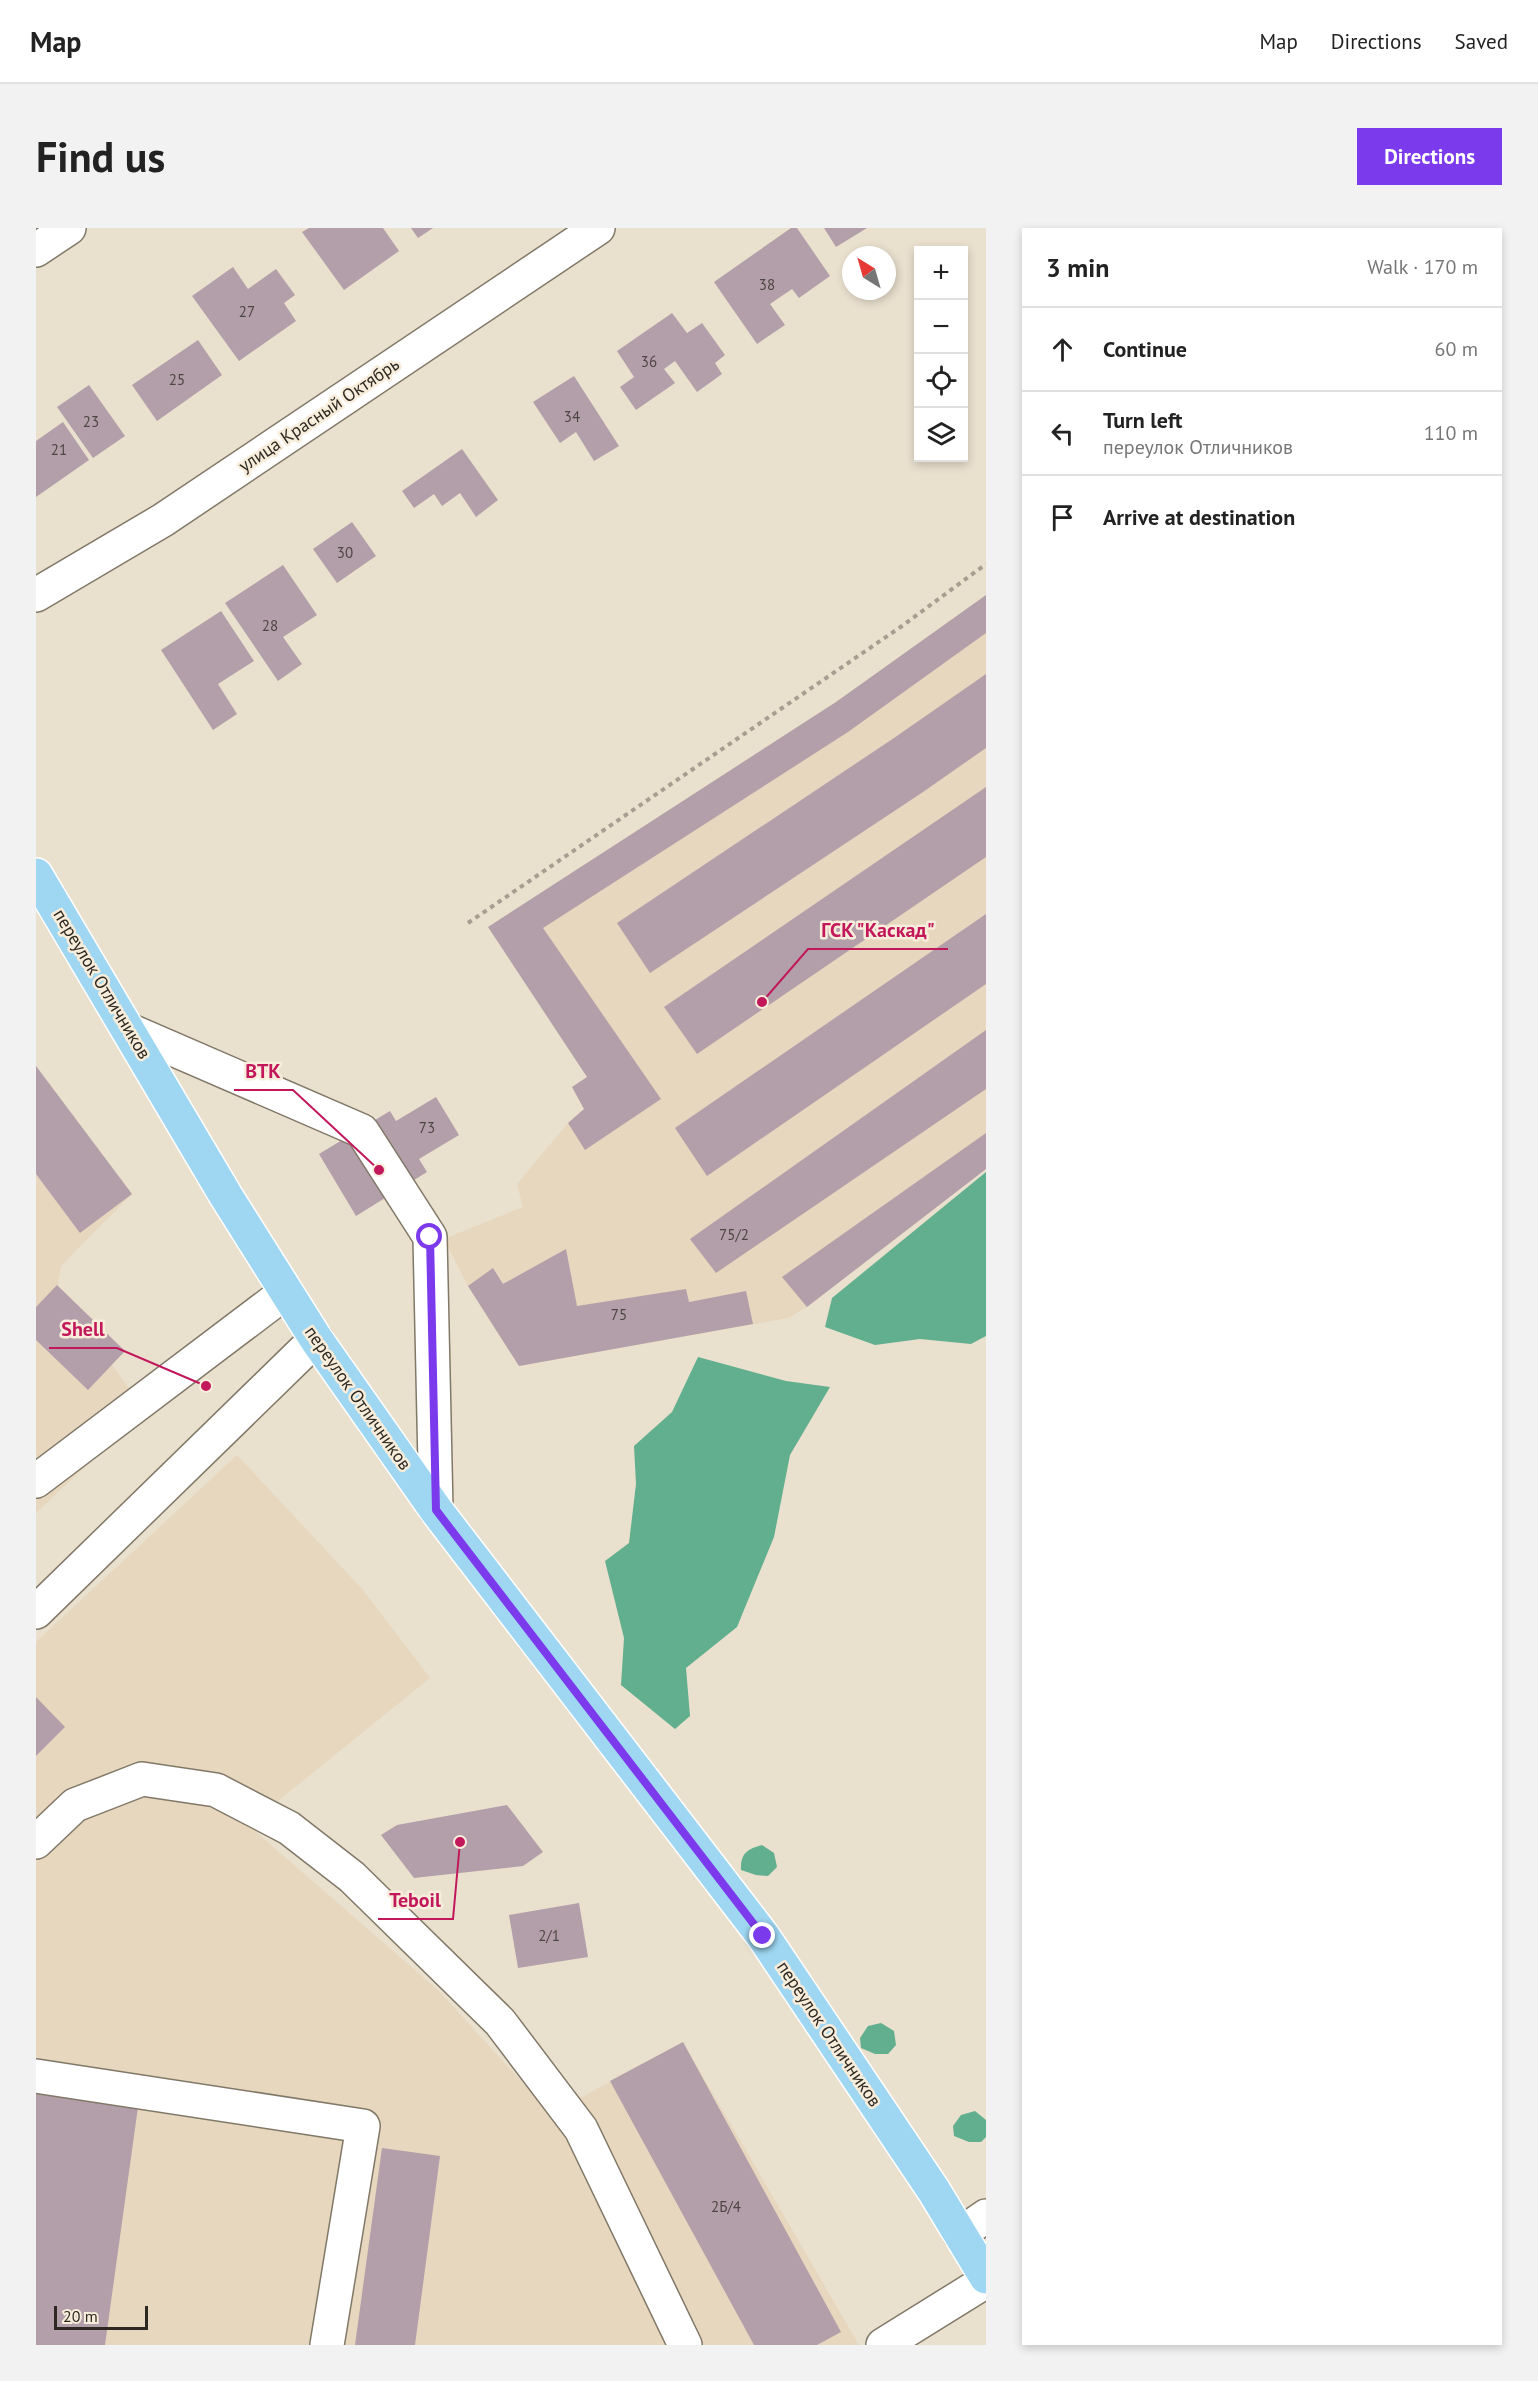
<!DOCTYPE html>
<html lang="en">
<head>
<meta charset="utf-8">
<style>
  body { margin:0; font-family:"PT Sans",sans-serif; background:#f2f2f2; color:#222 }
  .controls { position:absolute; right:18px; top:18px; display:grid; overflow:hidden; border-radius:0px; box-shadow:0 3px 9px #0003 }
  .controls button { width:54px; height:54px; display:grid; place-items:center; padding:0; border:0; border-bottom:2px solid #e0e0e0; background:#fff; color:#222; font:30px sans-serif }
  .compass { position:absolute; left:806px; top:18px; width:54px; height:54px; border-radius:50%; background:#fff; box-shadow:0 3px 9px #0003; rotate:323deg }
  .scale { position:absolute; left:18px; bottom:15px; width:94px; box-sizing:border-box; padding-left:6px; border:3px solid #2d2922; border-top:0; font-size:16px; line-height:21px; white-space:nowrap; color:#2d2922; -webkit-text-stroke:4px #f8eddb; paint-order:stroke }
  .stop { position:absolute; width:18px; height:18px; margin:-14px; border:4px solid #7c3aed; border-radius:50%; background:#fff }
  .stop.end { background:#7c3aed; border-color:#fff; box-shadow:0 2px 6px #0008 }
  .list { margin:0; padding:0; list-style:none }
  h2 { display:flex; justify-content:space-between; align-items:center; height:78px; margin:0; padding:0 24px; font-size:26px }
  h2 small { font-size:20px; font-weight:400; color:#767676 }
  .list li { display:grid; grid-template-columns:39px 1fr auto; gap:18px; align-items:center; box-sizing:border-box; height:84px; padding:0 24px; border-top:2px solid #e0e0e0 }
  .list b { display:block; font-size:22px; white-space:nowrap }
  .list p { margin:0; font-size:20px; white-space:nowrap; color:#767676 }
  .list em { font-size:20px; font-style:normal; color:#767676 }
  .icon { flex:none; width:33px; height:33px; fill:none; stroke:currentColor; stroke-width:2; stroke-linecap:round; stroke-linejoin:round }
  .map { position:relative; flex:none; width:950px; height:2117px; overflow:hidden; border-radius:0px }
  header { display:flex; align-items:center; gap:36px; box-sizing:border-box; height:84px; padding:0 30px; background:#fff; border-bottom:2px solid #e0e0e0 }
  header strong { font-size:28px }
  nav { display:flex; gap:33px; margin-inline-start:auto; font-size:21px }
  .intro { display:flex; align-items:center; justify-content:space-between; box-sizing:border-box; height:144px; padding:0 36px }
  h1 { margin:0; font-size:42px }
  .button { padding:15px 27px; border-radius:0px; background:#7c3aed; color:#fff; font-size:21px; font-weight:700 }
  main { display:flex; gap:36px; padding:0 36px }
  aside { flex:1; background:#fff; border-radius:0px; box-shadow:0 3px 9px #0003 }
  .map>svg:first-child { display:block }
</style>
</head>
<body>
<header>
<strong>Map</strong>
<nav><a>Map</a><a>Directions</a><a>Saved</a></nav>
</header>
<div class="intro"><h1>Find us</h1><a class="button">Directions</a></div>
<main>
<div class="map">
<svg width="950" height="2117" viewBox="0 0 950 2117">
  <rect width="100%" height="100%" fill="#eae0ce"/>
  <!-- built -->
  <path fill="#e6d7be" d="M 950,367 L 950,941 L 771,1079 L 752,1090 L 483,1138 L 432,1058 L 408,1011 L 487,979 L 481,956 L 532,895 L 548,881 L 536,859 L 551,849 L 452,699 L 800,474 Z
    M 0,838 L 96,966 L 25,1038 L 21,1062 L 109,1182 L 0,1285 Z
    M 201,1227 L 327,1362 L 394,1450 L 212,1597 L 403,1763 L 515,1886 L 647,1814 L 823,2117 L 0,2117 L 0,1528 L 29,1499 L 0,1476 L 0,1414 Z"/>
  <!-- forest -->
  <path fill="#61af8e" d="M 950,944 L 950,1108 L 935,1116 L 884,1111 L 839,1117 L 789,1099 L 796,1070 Z
    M 662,1129 L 750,1153 L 794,1159 L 754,1227 L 738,1309 L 701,1399 L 650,1440 L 654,1488 L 639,1501 L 585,1457 L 588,1410 L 569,1333 L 593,1315 L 600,1256 L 598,1218 L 636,1184 Z
    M 726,1617 L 738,1625 L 741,1639 L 732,1648 L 720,1647 L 705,1642 C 704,1626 711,1621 726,1617 Z
    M 845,1795 L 858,1803 L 860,1817 L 852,1826 L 839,1826 L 825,1820 L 824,1810 L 832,1798 Z
    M 939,1883 L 950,1892 L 950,1909 L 945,1914 L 933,1914 L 918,1908 L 917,1898 L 925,1887 Z"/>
  <!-- building -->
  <path fill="#b39fa9" d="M 273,0 L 347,0 L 363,23 L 308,62 L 266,4 Z
    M 375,0 L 397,0 L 382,10 Z
    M 755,0 L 761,0 L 794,48 L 763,70 L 756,61 L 734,76 L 749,97 L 721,116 L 678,54 Z
    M 788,0 L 831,0 L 800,19 Z
    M 197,39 L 212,61 L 240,41 L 259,67 L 248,75 L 260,93 L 203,133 L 156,68 Z
    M 636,85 L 651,105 L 666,95 L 689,127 L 679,135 L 686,146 L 661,164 L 639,133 L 628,141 L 639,155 L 600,182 L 584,159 L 598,149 L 581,123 Z
    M 162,112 L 186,147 L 121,193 L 96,157 Z
    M 538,148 L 583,218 L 558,233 L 540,204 L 524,215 L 497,174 Z
    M 53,157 L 89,208 L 57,230 L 21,179 Z
    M 27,194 L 53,232 L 0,269 L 0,213 Z
    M 426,221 L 462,272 L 440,289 L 424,265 L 406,278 L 398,266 L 378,280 L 366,263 Z
    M 316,294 L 340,328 L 301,355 L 277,321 Z
    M 247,337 L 281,387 L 247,409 L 266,436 L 242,453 L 189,375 Z
    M 950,367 L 950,405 L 812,504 L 507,700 L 625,871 L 549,922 L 532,895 L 548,881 L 536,859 L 551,849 L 452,699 L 800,474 Z
    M 185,383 L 218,433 L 182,456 L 201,486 L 177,502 L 125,422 Z
    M 950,446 L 950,520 L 887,564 L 614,745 L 581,695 L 858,510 Z
    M 950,559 L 950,629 L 661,826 L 628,779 Z
    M 950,686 L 950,756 L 671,948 L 639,900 Z
    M 950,802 L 950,861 L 680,1045 L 654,1011 Z
    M 0,838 L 96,966 L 44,1005 L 0,946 Z
    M 400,869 L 423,907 L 383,931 L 391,944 L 320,988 L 283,926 L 354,883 L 360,893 Z
    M 950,905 L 950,941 L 771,1079 L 746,1049 Z
    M 530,1021 L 541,1078 L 650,1061 L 653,1074 L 710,1063 L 717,1096 L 483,1138 L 432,1058 L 457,1040 L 467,1056 Z
    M 21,1057 L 89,1123 L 52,1162 L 0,1112 L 0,1079 Z
    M 0,1469 L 29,1499 L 0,1528 Z
    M 471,1577 L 507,1624 L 487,1638 L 378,1650 L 345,1607 L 361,1597 Z
    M 543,1675 L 552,1729 L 482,1740 L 473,1687 Z
    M 647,1814 L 805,2104 L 781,2117 L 718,2117 L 574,1853 Z
    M 0,1865 L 102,1879 L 69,2117 L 0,2117 Z
    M 346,1920 L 404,1928 L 379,2117 L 319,2117 Z"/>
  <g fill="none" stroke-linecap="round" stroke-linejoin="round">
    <!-- minor casing -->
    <g stroke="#817868" stroke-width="36">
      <path id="minor" d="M 0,22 L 33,0
        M 0,367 L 127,292 L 562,0
        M 93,802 L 326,903 L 394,1009 L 400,1282
        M 0,1253 L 250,1064
        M 0,1384 L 280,1111
        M 0,1614 L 39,1577 L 106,1551 L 180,1562 L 253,1600 L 316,1649 L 464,1794 L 545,1901 L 649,2117
        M 0,1848 L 327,1898 L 291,2117
        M 924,2006 L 950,1988
        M 847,2117 L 950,2053"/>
    </g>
    <!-- major casing -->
    <g stroke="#fff" stroke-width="36">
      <path id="major" d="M 0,647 L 190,968 L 280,1111 L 400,1282 L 727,1708 L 898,1963 L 950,2049"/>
    </g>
    <!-- path -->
    <path stroke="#a69e90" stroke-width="4" stroke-dasharray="4.5 4.5" stroke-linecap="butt" d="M 432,695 L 866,398 L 950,336"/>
    <!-- minor -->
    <use href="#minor" stroke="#fff" stroke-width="33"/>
    <!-- major -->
    <use href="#major" stroke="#9fd7f2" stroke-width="33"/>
  </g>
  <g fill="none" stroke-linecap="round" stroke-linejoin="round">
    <!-- route -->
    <path stroke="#7c3aed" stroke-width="8" d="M 394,1009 L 400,1282 L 727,1708"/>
  </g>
  <g text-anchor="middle" stroke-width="5" stroke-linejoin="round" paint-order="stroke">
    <!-- number labels -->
    <g font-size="15" fill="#4e4644">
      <text x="731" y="62">38</text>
      <text x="211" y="89">27</text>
      <text x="613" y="139">36</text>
      <text x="141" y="157">25</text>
      <text x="536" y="194">34</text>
      <text x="55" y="199">23</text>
      <text x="23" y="227">21</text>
      <text x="309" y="330">30</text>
      <text x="234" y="403">28</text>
      <text x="391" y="905">73</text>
      <text x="698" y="1012">75/2</text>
      <text x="583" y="1092">75</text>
      <text x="513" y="1713">2/1</text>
      <text x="690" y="1984">2Б/4</text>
    </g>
    <!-- street labels -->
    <g font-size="18" fill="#2d2922" stroke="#f8eddb">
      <text transform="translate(283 187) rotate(-34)" y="6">улица Красный Октябрь</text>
      <text transform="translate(66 756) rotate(59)" y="6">переулок Отличников</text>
      <text transform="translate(322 1170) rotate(55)" y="6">переулок Отличников</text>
      <text transform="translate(793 1806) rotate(56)" y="6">переулок Отличников</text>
    </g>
  </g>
  <!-- callouts -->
  <path fill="none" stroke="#c2185b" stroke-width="2" d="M726 774L772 721H912M343 942L257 862H198M170 1158L81 1120H13M424 1614L417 1691H342"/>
  <g fill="#c2185b" stroke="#f8eddb" stroke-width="2">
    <circle cx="726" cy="774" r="6"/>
    <circle cx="343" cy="942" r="6"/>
    <circle cx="170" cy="1158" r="6"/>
    <circle cx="424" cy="1614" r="6"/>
  </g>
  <g font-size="20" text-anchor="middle" font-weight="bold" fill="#c2185b" stroke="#f8eddb" stroke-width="5" stroke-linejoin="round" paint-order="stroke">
    <text x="842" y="709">ГСК "Каскад"</text>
    <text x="227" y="850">ВТК</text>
    <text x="47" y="1108">Shell</text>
    <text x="379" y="1679">Teboil</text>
  </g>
</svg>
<div class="controls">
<button>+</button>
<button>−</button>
<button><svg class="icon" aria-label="locate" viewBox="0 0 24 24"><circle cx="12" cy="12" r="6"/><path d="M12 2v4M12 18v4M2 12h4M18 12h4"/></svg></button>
<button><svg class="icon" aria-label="layers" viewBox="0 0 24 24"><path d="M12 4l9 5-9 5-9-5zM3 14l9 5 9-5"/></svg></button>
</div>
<svg class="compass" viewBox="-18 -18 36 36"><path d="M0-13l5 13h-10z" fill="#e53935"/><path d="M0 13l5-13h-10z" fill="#767676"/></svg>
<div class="scale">20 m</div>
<div class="stop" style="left:394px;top:1009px"></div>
<div class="stop end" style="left:727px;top:1708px"></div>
</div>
<aside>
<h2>3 min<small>Walk · 170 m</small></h2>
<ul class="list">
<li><svg class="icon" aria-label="ahead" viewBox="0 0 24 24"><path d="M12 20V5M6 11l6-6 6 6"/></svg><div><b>Continue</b></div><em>60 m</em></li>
<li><svg class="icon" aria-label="left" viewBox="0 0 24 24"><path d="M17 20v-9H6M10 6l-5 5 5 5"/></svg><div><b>Turn left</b><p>переулок Отличников</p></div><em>110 m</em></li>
<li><svg class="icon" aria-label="arrive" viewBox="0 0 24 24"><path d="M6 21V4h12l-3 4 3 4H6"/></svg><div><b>Arrive at destination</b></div></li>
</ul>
</aside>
</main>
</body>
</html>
